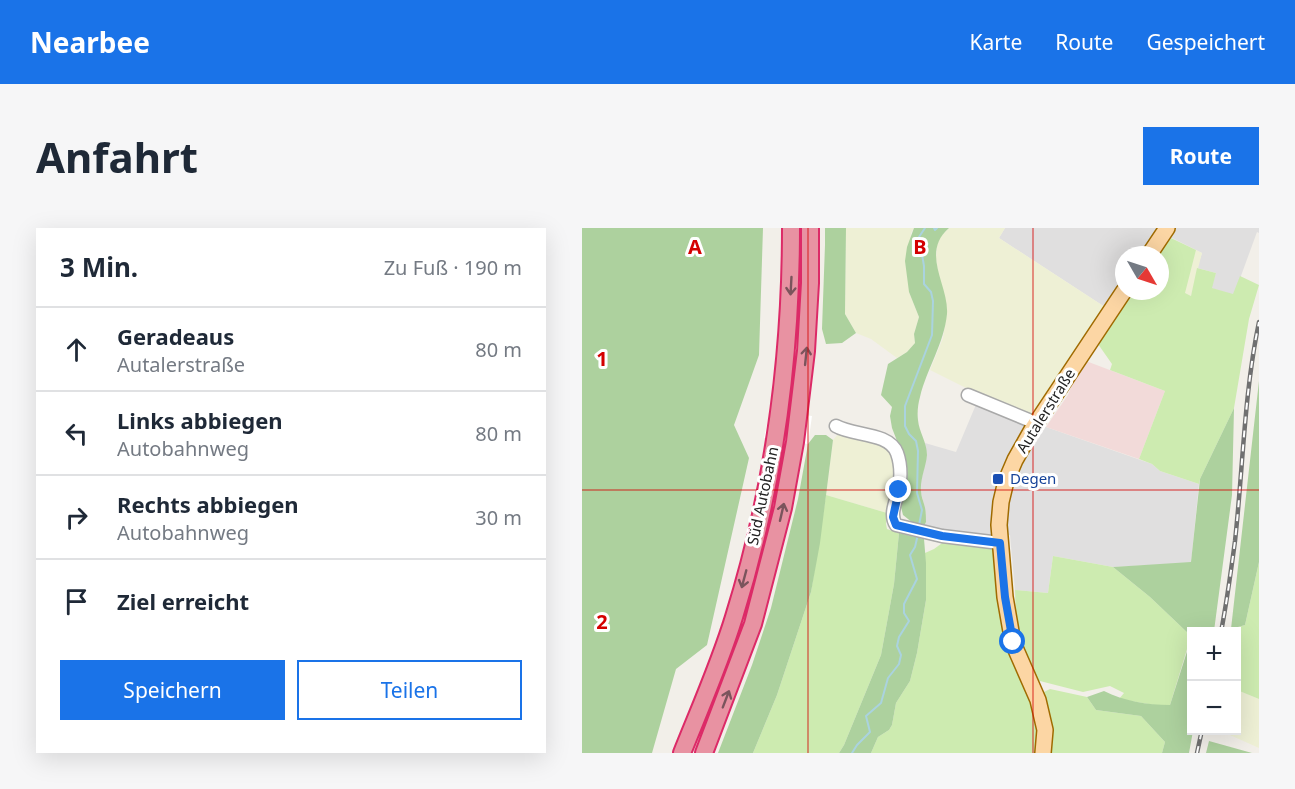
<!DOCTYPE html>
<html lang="de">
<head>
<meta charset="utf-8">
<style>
  body { margin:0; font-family:"Noto Sans",sans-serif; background:#f6f6f7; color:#1f2937 }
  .controls { position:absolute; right:18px; bottom:18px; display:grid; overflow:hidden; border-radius:0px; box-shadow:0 6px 24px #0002 }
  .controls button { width:54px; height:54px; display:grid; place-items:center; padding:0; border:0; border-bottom:2px solid #e0e1e3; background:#fff; color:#1f2937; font:30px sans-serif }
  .compass { position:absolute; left:533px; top:18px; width:54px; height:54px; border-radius:50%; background:#fff; box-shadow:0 6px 24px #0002; rotate:129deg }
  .stop { position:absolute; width:18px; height:18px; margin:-14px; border:4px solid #1a73e8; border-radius:50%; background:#fff }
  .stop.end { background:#1a73e8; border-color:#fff; box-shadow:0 2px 6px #0008 }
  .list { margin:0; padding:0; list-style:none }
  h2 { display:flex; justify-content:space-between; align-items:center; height:78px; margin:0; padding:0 24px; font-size:26px }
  h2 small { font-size:20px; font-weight:400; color:#747a83 }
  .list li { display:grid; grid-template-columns:39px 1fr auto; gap:18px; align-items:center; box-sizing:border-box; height:84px; padding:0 24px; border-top:2px solid #e0e1e3 }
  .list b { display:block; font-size:22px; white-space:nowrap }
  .list p { margin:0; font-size:20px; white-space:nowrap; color:#747a83 }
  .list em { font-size:20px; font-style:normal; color:#747a83 }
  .actions { display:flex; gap:12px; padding:18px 24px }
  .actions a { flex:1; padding:14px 0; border:2px solid #1a73e8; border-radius:0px; text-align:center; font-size:21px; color:#1a73e8 }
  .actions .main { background:#1a73e8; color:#fff }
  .icon { flex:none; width:33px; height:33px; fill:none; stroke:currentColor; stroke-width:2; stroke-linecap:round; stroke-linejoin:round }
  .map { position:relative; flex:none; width:677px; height:525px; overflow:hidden; border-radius:0px }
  header { display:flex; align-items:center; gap:36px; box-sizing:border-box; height:84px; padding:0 30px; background:#1a73e8; color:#fff }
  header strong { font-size:28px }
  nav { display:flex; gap:33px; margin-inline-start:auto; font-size:21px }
  .intro { display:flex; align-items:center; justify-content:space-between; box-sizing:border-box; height:144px; padding:0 36px }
  h1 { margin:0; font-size:42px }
  .button { padding:15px 27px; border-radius:0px; background:#1a73e8; color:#fff; font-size:21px; font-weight:700 }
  main { display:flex; gap:36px; padding:0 36px }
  aside { flex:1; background:#fff; border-radius:0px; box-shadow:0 6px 24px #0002 }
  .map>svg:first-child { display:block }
</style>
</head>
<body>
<header>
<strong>Nearbee</strong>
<nav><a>Karte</a><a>Route</a><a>Gespeichert</a></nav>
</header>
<div class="intro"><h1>Anfahrt</h1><a class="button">Route</a></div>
<main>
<aside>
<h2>3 Min.<small>Zu Fuß · 190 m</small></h2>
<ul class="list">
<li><svg class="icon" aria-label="ahead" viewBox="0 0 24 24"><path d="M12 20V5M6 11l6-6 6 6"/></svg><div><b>Geradeaus</b><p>Autalerstraße</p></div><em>80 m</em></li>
<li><svg class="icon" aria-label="left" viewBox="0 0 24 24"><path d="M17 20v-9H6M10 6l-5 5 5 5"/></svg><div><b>Links abbiegen</b><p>Autobahnweg</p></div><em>80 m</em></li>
<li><svg class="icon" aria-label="right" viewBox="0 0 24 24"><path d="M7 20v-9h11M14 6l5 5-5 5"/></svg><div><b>Rechts abbiegen</b><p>Autobahnweg</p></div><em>30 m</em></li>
<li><svg class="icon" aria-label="arrive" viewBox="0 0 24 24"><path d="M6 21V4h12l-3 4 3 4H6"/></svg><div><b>Ziel erreicht</b></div></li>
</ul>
<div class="actions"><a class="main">Speichern</a><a>Teilen</a></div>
</aside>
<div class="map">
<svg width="677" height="525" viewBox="0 0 677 525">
  <rect width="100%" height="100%" fill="#f2efe9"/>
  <!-- residential -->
  <path fill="#e0dfdf" d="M 423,0 L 677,0 L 677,5 L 675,4 L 652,67 L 629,60 L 634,45 L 615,40 L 620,25 L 578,4 L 562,27 L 542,27 L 542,57 L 526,81 L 417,10 Z
    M 398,167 L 452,190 L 464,199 L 570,236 L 578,243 L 617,256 L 609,335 L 531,339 L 471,328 L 466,365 L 433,362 L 428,307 L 413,308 L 358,304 L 342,298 L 344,294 L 344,287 L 342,276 L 339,266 L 339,253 L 345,227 L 343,215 L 374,224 Z"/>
  <!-- commercial -->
  <path fill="#f2dad9" d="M 504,133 L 583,163 L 557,231 L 464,199 L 486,167 L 491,154 Z"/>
  <!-- farmland -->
  <path fill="#eef0d5" d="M 264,0 L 332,0 L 329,5 L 327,64 L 337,89 L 332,106 L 333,115 L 325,124 L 315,130 L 289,111 L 274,105 L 263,86 Z
    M 367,0 L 423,0 L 417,10 L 526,81 L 452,190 L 398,167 L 348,142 L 361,110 L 365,84 L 356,44 L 354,31 L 355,17 L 358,9 Z
    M 614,22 L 620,25 L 609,68 L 602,65 Z
    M 258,204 L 293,213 L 303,218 L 309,224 L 312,231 L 314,254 L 305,285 L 244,267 L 251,212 Z
    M 655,462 L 677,471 L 677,520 L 639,503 L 654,502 Z"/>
  <!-- grass -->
  <path fill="#cdebb0" d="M 589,10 L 614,22 L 603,65 L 609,68 L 615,40 L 634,45 L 630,60 L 651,66 L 658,48 L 677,57 L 667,91 L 652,180 L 618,251 L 617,256 L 578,243 L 570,236 L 557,231 L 583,163 L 528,142 L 530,136 L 516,116 L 552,63 L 578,63 L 578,27 L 577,27 Z
    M 244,267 L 305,285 L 304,296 L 305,301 L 317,305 L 312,356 L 299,427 L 262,517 L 257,525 L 171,525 L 195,467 L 229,364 Z
    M 363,313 L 415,321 L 453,483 L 457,513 L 455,525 L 289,525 L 296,509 L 307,502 L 310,497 L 314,475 L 328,453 L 335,425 L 344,372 L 343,325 L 352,321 Z
    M 471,328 L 531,339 L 568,369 L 609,408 L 588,477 L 572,477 L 537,471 L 542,465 L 528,458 L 501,464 L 454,452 L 439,418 L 434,392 L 433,362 L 466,365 Z
    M 677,334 L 677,471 L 655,462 L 654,404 L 648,404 L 649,401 L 663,397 Z
    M 468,461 L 505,469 L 514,482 L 559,488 L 583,514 L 580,525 L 469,525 C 473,501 469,487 460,465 Z"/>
  <!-- forest -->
  <path fill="#add19e" d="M 0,0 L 181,0 L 177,127 L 152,197 L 167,230 L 125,417 L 94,441 L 70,525 L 0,525 Z
    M 243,0 L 264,0 L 263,86 L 274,105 L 260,115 L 244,116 L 240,101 L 243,17 Z
    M 332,0 L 367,0 C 338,25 367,57 365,86 C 362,116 345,140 338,169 C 336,176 335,185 336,192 C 337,204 345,214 345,227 C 344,239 338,251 339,263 C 339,268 341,272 342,276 C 344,282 344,288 344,294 L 342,298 L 331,295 L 321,287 L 317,271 L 324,236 L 310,200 L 308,188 L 310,179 L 299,167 L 306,136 L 325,124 L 333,115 L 332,106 L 337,89 L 327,64 L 323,33 L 325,19 Z
    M 677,153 L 677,334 L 663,397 L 649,401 Z
    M 652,180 L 650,267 L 632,403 L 610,404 L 609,408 L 568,369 L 531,339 L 609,334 L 618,251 Z
    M 233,207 L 244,207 L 251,212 L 238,315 L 229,364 L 195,467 L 171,525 L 136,525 L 170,437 L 189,380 L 216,271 L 226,216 Z
    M 317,305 L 342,311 L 344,335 L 344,372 L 335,425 L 328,453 L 314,475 L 310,497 L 307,502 L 296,509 L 289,525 L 257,525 L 262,517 L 299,427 L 312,356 Z
    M 609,411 L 610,502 L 611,503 L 607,525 L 580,525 L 583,514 L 559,488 L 514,482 L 505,469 L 522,463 C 542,473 565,477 588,477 Z
    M 627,513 L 670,525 L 624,525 Z"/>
  <!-- pier -->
  <path fill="#fff" d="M 188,182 L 230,188 L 226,216 L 182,210 Z"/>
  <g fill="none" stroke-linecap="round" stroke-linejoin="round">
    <!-- stream -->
    <path stroke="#aad3df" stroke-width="2" d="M 352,0 L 353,2 L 355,0
      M 337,297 L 340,282 L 335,265 L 336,223 L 334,213 L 327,206 L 323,198 L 323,178 L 350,107 L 351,73 L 349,64 L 342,56 L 342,38 L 337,9 L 343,0
      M 270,525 L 275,517 L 288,504 L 284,488 L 299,475 L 306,450 L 317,436 L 319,427 L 315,418 L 317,409 L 327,393 L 322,385 L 322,376 L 335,351 L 328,327 L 333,319 L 336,306"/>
    <!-- minor casing -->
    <g stroke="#a9a9a9" stroke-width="15">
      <path id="minor" d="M 386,167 L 454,195
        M 254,198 C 271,208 307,204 315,225 C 319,236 319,250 317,262 C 314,273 307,287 314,297 L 360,308 L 418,315"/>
    </g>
    <!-- major casing -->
    <g stroke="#a06b00" stroke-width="18">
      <path id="major" d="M 567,27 L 585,0
        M 461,525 L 463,502 L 456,472 L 431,415 L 423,369 L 417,297 L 419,274 L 424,253 L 433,232 L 451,200 L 542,63"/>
    </g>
    <!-- highway casing -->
    <g stroke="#dc2a67" stroke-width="20">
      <path id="highway" d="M 100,525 C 118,480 138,435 152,389 C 191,264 209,131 209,0
        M 122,525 L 171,396 L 201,280 L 213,214 L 224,123 L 228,55 L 228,0"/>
    </g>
    <!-- minor -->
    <use href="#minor" stroke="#fff" stroke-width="12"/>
    <!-- major -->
    <use href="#major" stroke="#fcd6a4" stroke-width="15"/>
    <!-- highway -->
    <use href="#highway" stroke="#e892a2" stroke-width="16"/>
    <!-- rail casing -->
    <g stroke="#707070" stroke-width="4.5">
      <path id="rail" d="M 639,404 C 645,373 649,343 653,313 C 661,240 662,166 677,94
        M 615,525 L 620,502"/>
    </g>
    <!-- rail -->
    <use href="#rail" stroke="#fff" stroke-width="2" stroke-dasharray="7" stroke-linecap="butt"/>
  </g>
  <!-- one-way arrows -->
  <defs><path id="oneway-shaft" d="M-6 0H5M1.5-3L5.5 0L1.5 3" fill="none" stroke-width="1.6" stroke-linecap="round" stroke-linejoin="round" transform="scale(1.5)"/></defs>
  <g stroke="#7b545c">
    <use href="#oneway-shaft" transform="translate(209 58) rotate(93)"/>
    <use href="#oneway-shaft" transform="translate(224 128) rotate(-84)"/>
    <use href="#oneway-shaft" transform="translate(200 284) rotate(-77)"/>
    <use href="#oneway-shaft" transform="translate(162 351) rotate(105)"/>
    <use href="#oneway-shaft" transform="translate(144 471) rotate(-69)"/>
  </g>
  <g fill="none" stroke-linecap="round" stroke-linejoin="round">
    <!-- route -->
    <path stroke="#1a73e8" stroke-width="8" d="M 317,262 L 311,289 L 314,297 L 360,308 L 418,315 L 423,369 L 431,414"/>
  </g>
  <!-- grid -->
  <path fill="none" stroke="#d40000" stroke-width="1.5" stroke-opacity="0.55" d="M 226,0 L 226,525M 451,0 L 451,525M 0,262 L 677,262"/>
  <!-- markers -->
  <rect fill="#1a4fb4" stroke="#fff" stroke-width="2" x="410" y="245" width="12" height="12" rx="3"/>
  <g text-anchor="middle" stroke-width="6" stroke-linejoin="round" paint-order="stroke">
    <!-- street labels -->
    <g font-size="15" fill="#222" stroke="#fff">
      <text transform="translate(464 183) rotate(-58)" y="5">Autalerstraße</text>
      <text transform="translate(181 268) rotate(-78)" y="5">Süd Autobahn</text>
    </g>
    <!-- transit labels -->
    <g font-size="15" fill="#164399" stroke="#fff" text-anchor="start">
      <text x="428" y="256">Degen</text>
    </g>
  </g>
  <g font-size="20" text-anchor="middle" font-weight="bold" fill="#d40000" stroke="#fff" stroke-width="6" stroke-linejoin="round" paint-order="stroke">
    <text x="113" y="26">A</text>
    <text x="338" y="26">B</text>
    <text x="20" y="138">1</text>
    <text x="20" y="401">2</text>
  </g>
</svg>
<div class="controls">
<button>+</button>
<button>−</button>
</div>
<svg class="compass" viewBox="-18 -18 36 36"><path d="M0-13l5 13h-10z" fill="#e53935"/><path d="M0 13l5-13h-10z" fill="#747a83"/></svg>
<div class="stop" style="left:431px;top:414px"></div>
<div class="stop end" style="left:317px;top:262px"></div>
</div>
</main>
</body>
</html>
